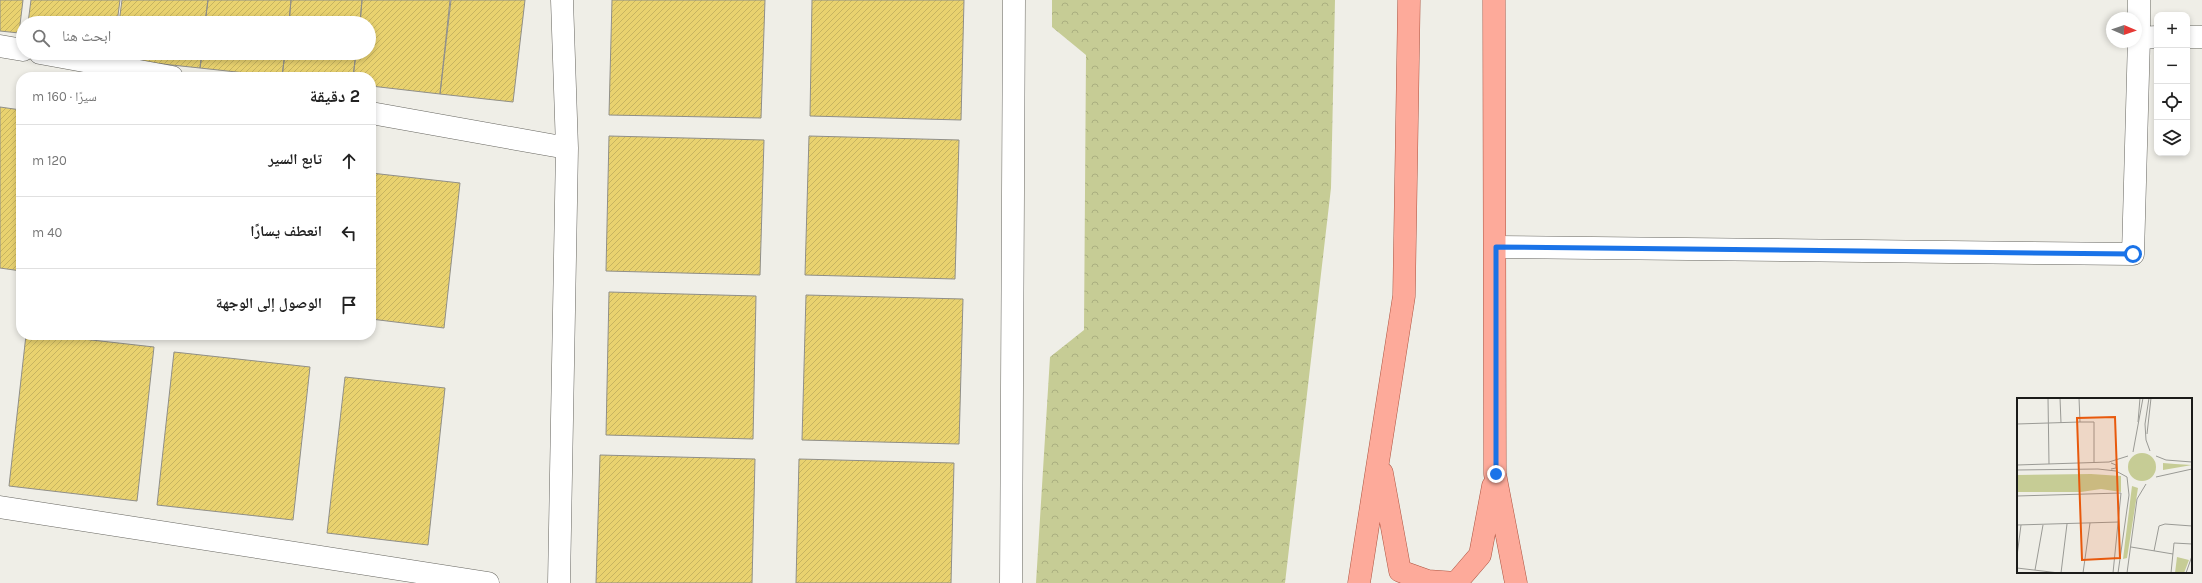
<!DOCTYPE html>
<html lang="ar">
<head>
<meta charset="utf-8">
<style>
  body { margin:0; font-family:Karla,"Noto Naskh Arabic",sans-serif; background:#f6f6f6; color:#222; direction:rtl }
  .controls { position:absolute; right:12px; top:12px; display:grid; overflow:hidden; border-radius:8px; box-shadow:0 2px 6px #0003 }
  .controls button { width:36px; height:36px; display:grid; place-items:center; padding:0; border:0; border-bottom:1px solid #e0e0e0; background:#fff; color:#222; font:20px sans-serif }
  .compass { position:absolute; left:2106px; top:12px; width:36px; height:36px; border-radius:50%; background:#fff; box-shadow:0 2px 6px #0003; rotate:92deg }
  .stop { position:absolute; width:12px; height:12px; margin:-9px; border:3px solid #1a73e8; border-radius:50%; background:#fff }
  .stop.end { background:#1a73e8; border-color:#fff; box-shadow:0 1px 4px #0008 }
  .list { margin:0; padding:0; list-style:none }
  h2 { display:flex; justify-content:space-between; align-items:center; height:52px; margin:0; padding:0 16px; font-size:17px }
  h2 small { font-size:13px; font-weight:400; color:#767676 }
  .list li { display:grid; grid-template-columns:26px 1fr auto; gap:12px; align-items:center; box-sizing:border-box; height:72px; padding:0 16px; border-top:1px solid #e0e0e0 }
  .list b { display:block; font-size:15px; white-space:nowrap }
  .list em { font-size:13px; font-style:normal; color:#767676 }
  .icon { flex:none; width:22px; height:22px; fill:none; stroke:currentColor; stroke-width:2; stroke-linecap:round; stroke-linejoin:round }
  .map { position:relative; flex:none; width:2202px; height:583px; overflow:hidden; direction:ltr }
  .search { position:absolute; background:#fff; box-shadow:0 2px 6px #0003; left:16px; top:16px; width:360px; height:44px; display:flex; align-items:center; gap:10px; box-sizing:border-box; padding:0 14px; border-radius:22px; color:#767676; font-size:15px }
  .panel { position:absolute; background:#fff; box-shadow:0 2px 6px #0003; left:16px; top:72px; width:360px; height:268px; border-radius:16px; direction:rtl }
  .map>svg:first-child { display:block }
</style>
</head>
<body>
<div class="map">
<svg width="2202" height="583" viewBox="0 0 2202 583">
  <defs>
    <pattern id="park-crowns" width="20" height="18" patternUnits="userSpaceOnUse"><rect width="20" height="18" fill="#c6cc95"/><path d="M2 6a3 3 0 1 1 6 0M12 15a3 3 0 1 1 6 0" fill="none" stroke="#aaaf80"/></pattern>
    <pattern id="building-hatch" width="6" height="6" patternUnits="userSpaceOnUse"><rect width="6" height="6" fill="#e9d26f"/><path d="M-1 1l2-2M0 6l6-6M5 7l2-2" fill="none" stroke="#c7b460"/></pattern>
  </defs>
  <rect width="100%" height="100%" fill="#efeee7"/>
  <!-- park -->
  <path fill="url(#park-crowns)" d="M 1052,0 L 1335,0 L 1331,188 L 1285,583 L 1036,583 L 1050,357 L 1084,330 L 1086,55 L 1052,27 Z"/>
  <!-- building -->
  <path fill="url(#building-hatch)" stroke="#908f89" d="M 0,0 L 23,0 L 19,33 L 0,31 Z
    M 31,0 L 120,0 L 117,23 L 28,23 Z
    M 122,0 L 208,0 L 205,23 L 119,23 Z
    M 208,0 L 291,0 L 289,23 L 205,23 Z
    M 291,0 L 362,0 L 360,23 L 289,23 Z
    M 362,0 L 450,0 L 440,94 L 371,86 L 371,77 L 353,77 L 356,53 L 369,53 L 369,23 L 360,23 Z
    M 451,0 L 525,0 L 513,102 L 440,94 Z
    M 612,0 L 765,0 L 761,118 L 609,115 Z
    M 812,0 L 964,0 L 961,120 L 810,116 Z
    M 116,53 L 202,53 L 200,68 L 115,59 Z
    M 202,53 L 285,53 L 282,77 L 200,68 Z
    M 285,53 L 356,53 L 353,77 L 282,76 Z
    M 0,107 L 21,110 L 21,271 L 0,268 Z
    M 609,136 L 764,140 L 760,275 L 606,271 Z
    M 809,136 L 959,140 L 955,279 L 805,275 Z
    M 371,173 L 460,183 L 444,328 L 371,319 Z
    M 609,292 L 756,296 L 753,439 L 606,435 Z
    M 806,295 L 963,299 L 959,444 L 802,440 Z
    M 26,335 L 47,335 L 154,347 L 137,501 L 9,486 Z
    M 174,352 L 310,367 L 293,520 L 157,505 Z
    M 345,377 L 445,388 L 428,545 L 327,533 Z
    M 600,455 L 755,459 L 752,583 L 596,583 Z
    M 799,459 L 954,463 L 951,583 L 796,583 Z"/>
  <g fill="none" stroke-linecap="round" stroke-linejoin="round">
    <!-- minor casing -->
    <g stroke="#676660" stroke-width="23">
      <path id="minor" d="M 2139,0 L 2139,38
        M 2187,37 L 2202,37
        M 0,46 L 23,50
        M 40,53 L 172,77
        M 371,113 L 567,148
        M 1496,247 L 2133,254 L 2139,38 L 2157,37
        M 0,507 L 488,583
        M 559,583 L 567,148 L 562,0
        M 1011,583 L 1014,0"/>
    </g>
    <!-- major casing -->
    <g stroke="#ad5441" stroke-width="23">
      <path id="major" d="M 1494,0 L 1495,474 L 1516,583
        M 1382,473 L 1400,571 L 1428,581 L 1456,583 L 1480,555 L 1493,486
        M 1359,583 L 1404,296 L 1409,0"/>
    </g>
    <!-- minor -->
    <use href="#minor" stroke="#fff" stroke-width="22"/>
    <!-- major -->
    <use href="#major" stroke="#fdaa9a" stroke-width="22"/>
  </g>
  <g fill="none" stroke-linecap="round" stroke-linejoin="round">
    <!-- route -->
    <path stroke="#1a73e8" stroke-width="5" d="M 1496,474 L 1496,247 L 2133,254"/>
  </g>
  <!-- overview -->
  <g transform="translate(2017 398)">
    <rect width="175" height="175" fill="#efeee7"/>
    <path d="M 115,88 L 121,90 L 110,160 L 106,161 Z" fill="#c6cc95"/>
    <path d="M111 69a14 14 0 1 1 28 0a14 14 0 1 1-28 0ZM 146,65 L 158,66 L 175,67 L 146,72 ZM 74,76 L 104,78 L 104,94 L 84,91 L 64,94 L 0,94 L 0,77 ZM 160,159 L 172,162 L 167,175 L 158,175 Z" fill="#c6cc95"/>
    <path fill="none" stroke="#9a9a95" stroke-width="1" d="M 31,0 L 32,66M 43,0 L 44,25M 62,0 L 63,24 L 77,24 L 77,65M 132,0 L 128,26 L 129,42 L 133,53M 121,24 L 123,0M 0,26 L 63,24M 130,36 L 134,0M 116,54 L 126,0M 139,58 L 149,62 L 175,64M 94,65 L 99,67 L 99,70 L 94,71M 0,67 L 92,64 L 111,58M 0,72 L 81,71 L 99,73 L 110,79 L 112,97 L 101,175M 139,79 L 175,71M 0,98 L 104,95 L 96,175M 0,127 L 102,124M 114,149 L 156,156M 137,153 L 142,128 L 148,126 L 175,128M 0,158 L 4,127M 0,170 L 42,175M 18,172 L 26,127M 44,175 L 50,126M 66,175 L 73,125M 110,175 L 120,101 L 129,86M 154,175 L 157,145 L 175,146M 169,175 L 175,158"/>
    <path fill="#e8590c" fill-opacity="0.15" stroke="#e8590c" stroke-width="2" d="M 98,19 L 103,160 L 65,162 L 60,20 Z"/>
    <rect width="175" height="175" fill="none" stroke="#1b1b19" stroke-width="2"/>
  </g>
</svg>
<div class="controls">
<button>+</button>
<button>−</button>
<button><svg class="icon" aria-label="locate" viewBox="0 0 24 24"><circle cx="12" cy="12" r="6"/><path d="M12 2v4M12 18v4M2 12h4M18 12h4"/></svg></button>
<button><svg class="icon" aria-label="layers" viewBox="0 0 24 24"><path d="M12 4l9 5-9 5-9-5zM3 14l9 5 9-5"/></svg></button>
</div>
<svg class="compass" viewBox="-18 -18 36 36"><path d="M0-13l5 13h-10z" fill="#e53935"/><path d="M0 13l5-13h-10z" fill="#767676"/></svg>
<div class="stop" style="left:2133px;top:254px"></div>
<div class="stop end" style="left:1496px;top:474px"></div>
<div class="search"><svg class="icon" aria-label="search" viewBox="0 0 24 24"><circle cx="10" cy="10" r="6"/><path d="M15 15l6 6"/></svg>ابحث هنا</div>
<section class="panel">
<h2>2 دقيقة<small>سيرًا · 160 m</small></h2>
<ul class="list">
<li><svg class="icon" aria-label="ahead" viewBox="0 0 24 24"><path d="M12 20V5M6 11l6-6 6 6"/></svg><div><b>تابع السير</b></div><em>120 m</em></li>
<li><svg class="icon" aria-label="left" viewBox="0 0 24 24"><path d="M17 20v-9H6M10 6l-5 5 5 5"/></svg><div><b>انعطف يسارًا</b></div><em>40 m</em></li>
<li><svg class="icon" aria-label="arrive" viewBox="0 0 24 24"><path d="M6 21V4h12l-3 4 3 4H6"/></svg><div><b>الوصول إلى الوجهة</b></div></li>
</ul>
</section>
</div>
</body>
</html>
